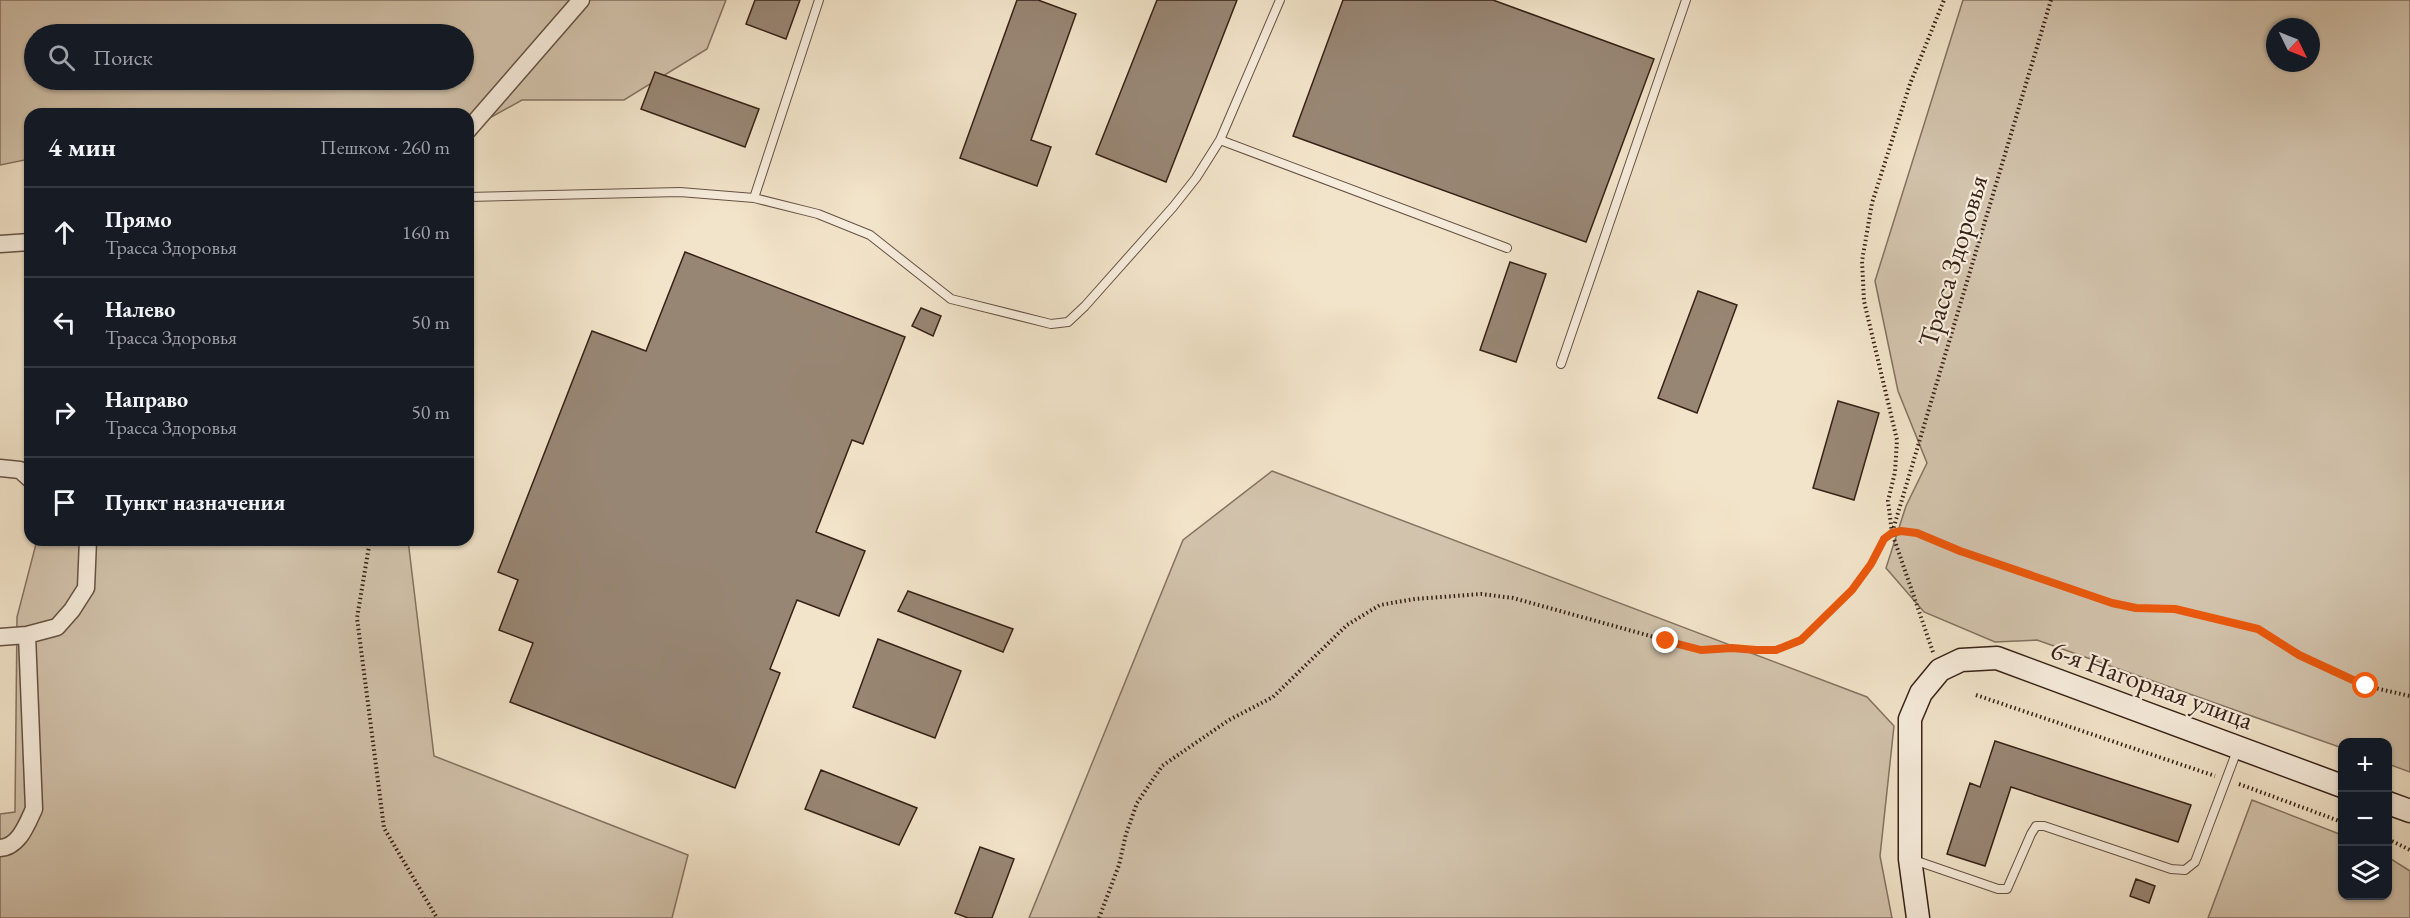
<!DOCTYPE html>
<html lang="ru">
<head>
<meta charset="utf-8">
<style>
  body { margin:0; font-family:"EB Garamond",serif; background:#242831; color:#f1f3f6 }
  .controls { position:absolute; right:18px; bottom:18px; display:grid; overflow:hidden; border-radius:12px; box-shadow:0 2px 4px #0004 }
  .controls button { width:54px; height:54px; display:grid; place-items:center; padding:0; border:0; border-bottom:2px solid #363941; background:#171b24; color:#f1f3f6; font:30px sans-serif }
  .compass { position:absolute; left:2266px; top:18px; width:54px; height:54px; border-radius:50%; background:#171b24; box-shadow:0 2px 4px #0004; rotate:133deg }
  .stop { position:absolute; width:18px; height:18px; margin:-14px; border:4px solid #ea580c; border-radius:50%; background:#fff }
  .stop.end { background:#ea580c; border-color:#fff; box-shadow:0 2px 6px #0008 }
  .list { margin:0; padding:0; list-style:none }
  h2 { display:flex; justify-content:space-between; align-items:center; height:78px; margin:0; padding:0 24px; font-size:26px }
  h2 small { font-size:20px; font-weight:400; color:#9ea1a6 }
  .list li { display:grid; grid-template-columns:39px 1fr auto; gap:18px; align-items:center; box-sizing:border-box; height:90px; padding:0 24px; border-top:2px solid #363941 }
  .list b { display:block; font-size:22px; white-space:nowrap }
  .list p { margin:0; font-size:20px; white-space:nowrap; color:#9ea1a6 }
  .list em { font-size:20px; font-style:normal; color:#9ea1a6 }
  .icon { flex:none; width:33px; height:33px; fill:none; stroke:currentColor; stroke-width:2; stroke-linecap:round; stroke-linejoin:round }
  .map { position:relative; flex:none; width:2410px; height:918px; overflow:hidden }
  .search { position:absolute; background:#171b24; box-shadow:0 2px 4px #0004; left:24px; top:24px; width:450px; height:66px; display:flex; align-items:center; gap:15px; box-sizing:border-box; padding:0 21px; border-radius:33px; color:#9ea1a6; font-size:22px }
  .panel { position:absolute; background:#171b24; box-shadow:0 2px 4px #0004; left:24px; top:108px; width:450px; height:438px; border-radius:18px }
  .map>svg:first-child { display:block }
</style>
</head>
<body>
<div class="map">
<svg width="2410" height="918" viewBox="0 0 2410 918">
  <rect width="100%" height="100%" fill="#f2e4ca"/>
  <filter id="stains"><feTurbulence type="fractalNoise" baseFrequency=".00333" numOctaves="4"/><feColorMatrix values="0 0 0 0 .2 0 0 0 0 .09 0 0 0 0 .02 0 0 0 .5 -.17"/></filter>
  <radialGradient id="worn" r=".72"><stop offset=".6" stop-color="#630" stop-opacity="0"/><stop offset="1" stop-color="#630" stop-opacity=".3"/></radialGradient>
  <!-- green -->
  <path fill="#d2c3ac" stroke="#847262" stroke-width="1.5" fill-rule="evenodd" d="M 0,0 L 726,0 L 707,49 L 624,100 L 522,100 L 468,130 L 468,114 L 30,114 L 30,159 L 0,165 ZM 34,34 L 464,34 L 464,80 L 34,80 Z
    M 1963,0 L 2410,0 L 2410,772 L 2388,764 L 2388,742 L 2342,742 L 2342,748 L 2037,640 L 1995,642 L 1924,612 L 1886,568 L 1906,506 L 1927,463 L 1898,391 L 1875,281 ZM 2275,27 L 2311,27 L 2311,63 L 2275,63 Z
    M 1272,471 L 1867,697 L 1894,726 L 1880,856 L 1892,918 L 1029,918 L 1183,540 Z
    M 37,540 L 408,540 L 434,756 L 688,855 L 672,918 L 0,918 L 0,814 L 15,812 L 17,617 Z
    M 2252,800 L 2342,835 L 2342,896 L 2388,896 L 2388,857 L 2410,871 L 2410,918 L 2208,918 Z"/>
  <!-- building -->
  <path fill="#988674" stroke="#372117" stroke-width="1.5" d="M 755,0 L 800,0 L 786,39 L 746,24 Z
    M 1017,0 L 1038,0 L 1076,14 L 1031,140 L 1051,147 L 1037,186 L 960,158 Z
    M 1157,0 L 1237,0 L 1166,182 L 1096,154 Z
    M 1343,0 L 1493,0 L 1654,59 L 1586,242 L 1293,136 Z
    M 655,72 L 759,109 L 745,147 L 641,109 Z
    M 685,252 L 905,337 L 863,444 L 852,440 L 816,532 L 865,551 L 839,616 L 797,600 L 770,669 L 780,673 L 735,788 L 510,702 L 533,643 L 499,630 L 518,580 L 498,572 L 592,331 L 646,351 Z
    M 1510,262 L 1546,274 L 1516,362 L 1480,350 Z
    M 1698,291 L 1737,305 L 1697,413 L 1658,398 Z
    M 921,308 L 941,316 L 933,336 L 912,326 Z
    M 1838,401 L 1879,413 L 1854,500 L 1813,488 Z
    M 908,591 L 1013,629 L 1003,652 L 898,611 Z
    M 878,639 L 961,671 L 935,738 L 853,707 Z
    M 1995,741 L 2191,805 L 2178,842 L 2011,787 L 1985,866 L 1947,854 L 1970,783 L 1980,787 Z
    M 821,770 L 917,808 L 899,845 L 805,809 Z
    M 980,847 L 1014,859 L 992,918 L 968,918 L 955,913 Z
    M 2136,879 L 2155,886 L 2149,903 L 2130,896 Z"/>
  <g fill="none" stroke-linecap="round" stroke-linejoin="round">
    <!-- lane casing -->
    <g stroke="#665244" stroke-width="10">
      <path id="lane" d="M 1220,140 L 1507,248
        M 468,197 L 680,192 L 754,198 L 818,214 L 870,235 L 951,299 L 1051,324 L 1068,322 L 1085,306 L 1173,207 L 1196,178 L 1220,140 L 1280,0
        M 754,198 L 819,0
        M 1561,364 L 1686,0
        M 1911,859 L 1998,889 L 2007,889 L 2031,834 L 2036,826 L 2044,826 L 2171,869 L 2185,870 L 2195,862 L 2238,748"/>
    </g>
    <!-- street casing -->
    <g stroke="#665244" stroke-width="19">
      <path id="street" d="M 468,130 L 581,0
        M 0,244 L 30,242
        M 0,468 L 20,470 L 30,479
        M 0,637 L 27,635 L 57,627 L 72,610 L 86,588 L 88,540
        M 0,848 C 19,847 27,824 34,809 L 27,635"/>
    </g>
    <!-- secondary casing -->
    <g stroke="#372117" stroke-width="25">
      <path id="secondary" d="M 2388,803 L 2410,811
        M 1918,918 L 1910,859 L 1910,719 L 1921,693 L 1940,670 L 1961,660 L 1997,658 L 2342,786"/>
    </g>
    <!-- path -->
    <path stroke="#372117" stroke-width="4" stroke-dasharray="1.5 3" stroke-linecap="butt" d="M 2051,0 L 1892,533 C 1918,528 1938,544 1962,552 C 2012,570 2062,586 2112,603 L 2136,608 L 2175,609 L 2258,629 L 2299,655 L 2366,686 L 2410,696
      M 370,540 L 357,618 L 384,828 L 437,918
      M 1933,652 L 1892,533 L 1888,501 L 1895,472 L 1897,440 L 1864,301 L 1862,261 L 1872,203 L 1910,84 L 1944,0
      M 1976,695 L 2215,776
      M 2239,784 L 2342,822
      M 2388,839 L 2410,850
      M 1099,918 L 1119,865 L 1126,834 L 1137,803 L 1162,766 L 1229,720 L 1273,697 L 1347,625 L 1380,605 L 1415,599 L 1481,594 L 1513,598 L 1701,650 L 1776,650 L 1801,640 L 1826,617 L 1852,590 L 1871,564 L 1884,539 L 1892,533"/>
    <!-- lane -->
    <use href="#lane" stroke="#f7eddd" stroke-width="8"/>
    <!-- street -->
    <use href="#street" stroke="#f7eddd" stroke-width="16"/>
    <!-- secondary -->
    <use href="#secondary" stroke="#f7eddd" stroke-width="22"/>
  </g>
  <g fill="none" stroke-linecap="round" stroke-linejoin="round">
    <!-- route -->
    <path stroke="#ea580c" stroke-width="8" d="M 1666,641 L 1701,650 L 1732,648 L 1756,650 L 1776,650 L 1801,640 L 1852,590 L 1871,564 L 1884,539 L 1892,533 L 1901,531 L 1917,533 L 1960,551 L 2112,603 L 2136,608 L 2175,609 L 2258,629 L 2299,655 L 2366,686"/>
  </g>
  <g text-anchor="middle" stroke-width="4.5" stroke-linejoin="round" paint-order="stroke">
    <!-- street labels -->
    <g font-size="27" fill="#372117" stroke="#f7eddd">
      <text transform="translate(1953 261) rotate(-73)" y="9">Трасса Здоровья</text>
      <text transform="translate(2152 685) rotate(20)" y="9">6-я Нагорная улица</text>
    </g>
  </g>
  <rect width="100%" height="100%" filter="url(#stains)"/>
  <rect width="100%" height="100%" fill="url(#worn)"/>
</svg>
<div class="controls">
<button>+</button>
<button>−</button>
<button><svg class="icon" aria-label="layers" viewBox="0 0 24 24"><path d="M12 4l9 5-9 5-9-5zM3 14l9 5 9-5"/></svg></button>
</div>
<svg class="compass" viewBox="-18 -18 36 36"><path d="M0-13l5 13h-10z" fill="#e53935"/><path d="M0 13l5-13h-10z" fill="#9ea1a6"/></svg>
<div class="stop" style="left:2366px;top:686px"></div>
<div class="stop end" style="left:1666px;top:641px"></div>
<div class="search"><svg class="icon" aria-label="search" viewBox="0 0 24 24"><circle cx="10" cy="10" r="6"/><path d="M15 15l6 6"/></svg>Поиск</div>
<section class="panel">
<h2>4 мин<small>Пешком · 260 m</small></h2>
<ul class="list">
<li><svg class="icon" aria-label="ahead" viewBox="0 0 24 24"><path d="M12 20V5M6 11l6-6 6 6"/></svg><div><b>Прямо</b><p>Трасса Здоровья</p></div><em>160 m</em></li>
<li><svg class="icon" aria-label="left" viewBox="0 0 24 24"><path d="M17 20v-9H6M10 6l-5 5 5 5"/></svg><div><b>Налево</b><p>Трасса Здоровья</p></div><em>50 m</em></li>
<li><svg class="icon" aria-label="right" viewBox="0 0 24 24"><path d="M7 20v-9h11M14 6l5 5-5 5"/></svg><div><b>Направо</b><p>Трасса Здоровья</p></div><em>50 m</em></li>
<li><svg class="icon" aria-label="arrive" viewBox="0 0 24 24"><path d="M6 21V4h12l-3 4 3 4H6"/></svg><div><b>Пункт назначения</b></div></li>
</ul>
</section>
</div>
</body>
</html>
